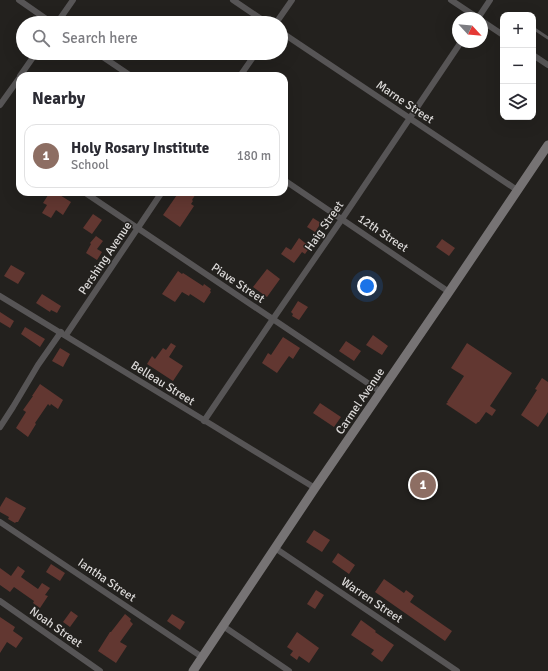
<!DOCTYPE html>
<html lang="en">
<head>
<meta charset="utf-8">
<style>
  body { margin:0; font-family:Signika,sans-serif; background:#f2f2f3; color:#2b2b33 }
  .controls { position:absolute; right:12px; top:12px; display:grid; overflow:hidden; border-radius:8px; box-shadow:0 4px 16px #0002 }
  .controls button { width:36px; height:36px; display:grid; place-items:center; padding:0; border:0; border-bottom:1px solid #e1e1e2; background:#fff; color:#2b2b33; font:20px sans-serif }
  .compass { position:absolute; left:452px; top:12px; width:36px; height:36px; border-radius:50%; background:#fff; box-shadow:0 4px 16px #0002; rotate:116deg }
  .you { position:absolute; left:367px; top:286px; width:14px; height:14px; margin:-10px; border:3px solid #fff; border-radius:50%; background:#1a73e8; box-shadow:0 0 0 6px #1a73e833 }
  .badge { display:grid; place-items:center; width:26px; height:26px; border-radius:50%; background:#68668c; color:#fff; font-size:13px; font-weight:700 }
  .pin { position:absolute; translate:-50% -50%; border:2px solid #fff; box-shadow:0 1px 4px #0006 }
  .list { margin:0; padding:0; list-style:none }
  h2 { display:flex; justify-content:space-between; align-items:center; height:52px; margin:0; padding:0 16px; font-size:17px }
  h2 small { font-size:13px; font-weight:400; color:#7c7c81 }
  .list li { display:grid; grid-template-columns:26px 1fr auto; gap:12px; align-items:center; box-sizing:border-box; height:64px; margin:0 8px 8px; padding:0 8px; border:1px solid #e1e1e2; border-radius:12px }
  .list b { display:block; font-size:15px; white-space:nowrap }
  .list p { margin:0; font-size:13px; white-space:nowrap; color:#7c7c81 }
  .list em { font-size:13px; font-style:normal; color:#7c7c81 }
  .icon { flex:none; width:22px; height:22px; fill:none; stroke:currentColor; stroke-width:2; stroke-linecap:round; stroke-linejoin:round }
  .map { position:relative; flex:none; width:548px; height:671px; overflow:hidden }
  .search { position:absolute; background:#fff; box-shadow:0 4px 16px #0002; left:16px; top:16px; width:272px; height:44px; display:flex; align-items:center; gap:10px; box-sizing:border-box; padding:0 14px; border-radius:22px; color:#7c7c81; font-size:15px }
  .panel { position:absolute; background:#fff; box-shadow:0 4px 16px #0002; left:16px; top:72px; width:272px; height:124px; border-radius:12px }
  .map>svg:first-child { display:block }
</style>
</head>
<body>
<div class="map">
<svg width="548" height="671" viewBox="0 0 548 671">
  <rect width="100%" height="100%" fill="#23211e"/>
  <!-- building -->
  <path fill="#623731" d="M 50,192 L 55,192 L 71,202 L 63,215 L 56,210 L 51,218 L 42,213 L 47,205 L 43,203 Z
    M 179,192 L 197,192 L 192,200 L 193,201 L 191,204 L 194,206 L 180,227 L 163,215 Z
    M 93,214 L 102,220 L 92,234 L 83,228 Z
    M 313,218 L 321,223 L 315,232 L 307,227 Z
    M 96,236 L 103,241 L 97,249 L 102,252 L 97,260 L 86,253 L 91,244 L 90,243 Z
    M 299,238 L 310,247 L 305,254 L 302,252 L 294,263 L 281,254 L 286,247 L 291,250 Z
    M 442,239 L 455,248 L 449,256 L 436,247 Z
    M 11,265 L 25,273 L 18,284 L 4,276 Z
    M 267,269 L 280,279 L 267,297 L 253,287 Z
    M 178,271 L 182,274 L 183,273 L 203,286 L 204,284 L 211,289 L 210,291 L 211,292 L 204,303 L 190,294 L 189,296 L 182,292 L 175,302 L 162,294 Z
    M 42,294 L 61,306 L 57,313 L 51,310 L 50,312 L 36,303 Z
    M 298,301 L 308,307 L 299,320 L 292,316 L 293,314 L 291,312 Z
    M 0,312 L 14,321 L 10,328 L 0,322 Z
    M 25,327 L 45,339 L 40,347 L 21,334 Z
    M 373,335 L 388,346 L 382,355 L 366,345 Z
    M 283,337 L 300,348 L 293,359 L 289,356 L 277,373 L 262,363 L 268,353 L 271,355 Z
    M 346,341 L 361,351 L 354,361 L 339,351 Z
    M 171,343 L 176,346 L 169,357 L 183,366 L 173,381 L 147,364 L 152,356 L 155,359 L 163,348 L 166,350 Z
    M 467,343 L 512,373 L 490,406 L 496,410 L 492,416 L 486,412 L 479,422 L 478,422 L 476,424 L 446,404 L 448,402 L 447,402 L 464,376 L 451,368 Z
    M 60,348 L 70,354 L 63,367 L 52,361 Z
    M 542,378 L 548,382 L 548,412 L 538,427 L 521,415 L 537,390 L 535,389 Z
    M 40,384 L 63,400 L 58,409 L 51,404 L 50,406 L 48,404 L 35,423 L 36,424 L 28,437 L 16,428 L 26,412 L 23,410 L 33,396 L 32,396 Z
    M 320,403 L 341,417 L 334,427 L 313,413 Z
    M 6,497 L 26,508 L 18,522 L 16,522 L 15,523 L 8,519 L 9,517 L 0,512 L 0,507 Z
    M 314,530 L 330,540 L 322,552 L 306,542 Z
    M 338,553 L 355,565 L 349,574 L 332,562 Z
    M 51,564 L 65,573 L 60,581 L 46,572 Z
    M 18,566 L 25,571 L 21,577 L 38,589 L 42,583 L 50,588 L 45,595 L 48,596 L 40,608 L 33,603 L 34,601 L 14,587 L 10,592 L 0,585 L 0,568 L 11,576 Z
    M 384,579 L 404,593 L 406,590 L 414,596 L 410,602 L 452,631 L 445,641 L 375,592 Z
    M 316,590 L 324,595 L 315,609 L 307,604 Z
    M 71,611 L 78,616 L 70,627 L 63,622 Z
    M 125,614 L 131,619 L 130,621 L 133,624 L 120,642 L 127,646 L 116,663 L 98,651 L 110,632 L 111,632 Z
    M 172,614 L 185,622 L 180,630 L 167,621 Z
    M 0,617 L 15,627 L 13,631 L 23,638 L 16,648 L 7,642 L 0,653 Z
    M 361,620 L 376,631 L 375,632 L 394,645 L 382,662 L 371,654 L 374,650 L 351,635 Z
    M 297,632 L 319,648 L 309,663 L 299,656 L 297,660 L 290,655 L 293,651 L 287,647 Z"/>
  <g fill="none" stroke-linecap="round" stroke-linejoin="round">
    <!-- lane -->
    <path stroke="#575556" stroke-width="3" d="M 533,28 L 548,38"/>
    <!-- street -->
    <path stroke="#575556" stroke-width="6" d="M 19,0 L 52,23
      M 233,0 L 267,23
      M 451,0 L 478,18
      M 478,18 L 490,0
      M 482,21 L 503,35
      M 57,23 L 73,0
      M 276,23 L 292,0
      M 281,32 L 517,190
      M 97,53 L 131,76
      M 533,55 L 548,65
      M 20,76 L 36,53
      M 240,76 L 256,53
      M 0,105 L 20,77
      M 284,180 L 449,292
      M 84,192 L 381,392
      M 0,296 C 105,359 210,424 315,488
      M 66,335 L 162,192
      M 204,421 L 273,319 L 342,219 L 461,42
      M 0,427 L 13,407 L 38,365 L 61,332
      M 0,522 L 202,657
      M 275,548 L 457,671
      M 0,601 L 100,671
      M 223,626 L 289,671"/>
    <!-- secondary -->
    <path stroke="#767374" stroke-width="9" d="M 193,671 L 315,488 L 449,292 L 548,145"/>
  </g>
  <g text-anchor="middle" stroke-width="3" stroke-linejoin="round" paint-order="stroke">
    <!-- street labels -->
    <g font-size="12" fill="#dbd9d8" stroke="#23211e">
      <text transform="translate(405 102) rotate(34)" y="4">Marne Street</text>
      <text transform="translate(324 226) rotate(-55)" y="4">Haig Street</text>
      <text transform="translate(383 233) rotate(34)" y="4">12th Street</text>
      <text transform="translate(105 258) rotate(-56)" y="4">Pershing Avenue</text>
      <text transform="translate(238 283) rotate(34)" y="4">Piave Street</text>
      <text transform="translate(163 383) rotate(32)" y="4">Belleau Street</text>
      <text transform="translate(360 401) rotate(-56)" y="4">Carmel Avenue</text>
      <text transform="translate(107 580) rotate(34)" y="4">Iantha Street</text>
      <text transform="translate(372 600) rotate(34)" y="4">Warren Street</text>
      <text transform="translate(56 627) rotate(35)" y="4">Noah Street</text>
    </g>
  </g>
</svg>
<div class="controls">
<button>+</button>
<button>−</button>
<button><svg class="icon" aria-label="layers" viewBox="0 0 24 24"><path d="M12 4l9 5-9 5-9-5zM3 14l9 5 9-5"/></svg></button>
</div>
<svg class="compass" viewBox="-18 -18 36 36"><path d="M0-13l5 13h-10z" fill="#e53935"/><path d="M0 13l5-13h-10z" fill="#7c7c81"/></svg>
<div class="you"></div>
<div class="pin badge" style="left:423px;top:485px;background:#8d6e63">1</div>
<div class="search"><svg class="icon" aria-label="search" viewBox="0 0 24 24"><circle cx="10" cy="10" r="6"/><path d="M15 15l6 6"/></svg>Search here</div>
<section class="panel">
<h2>Nearby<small></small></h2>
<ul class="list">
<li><span class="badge" style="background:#8d6e63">1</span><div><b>Holy Rosary Institute</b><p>School</p></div><em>180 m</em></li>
</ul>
</section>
</div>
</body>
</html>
